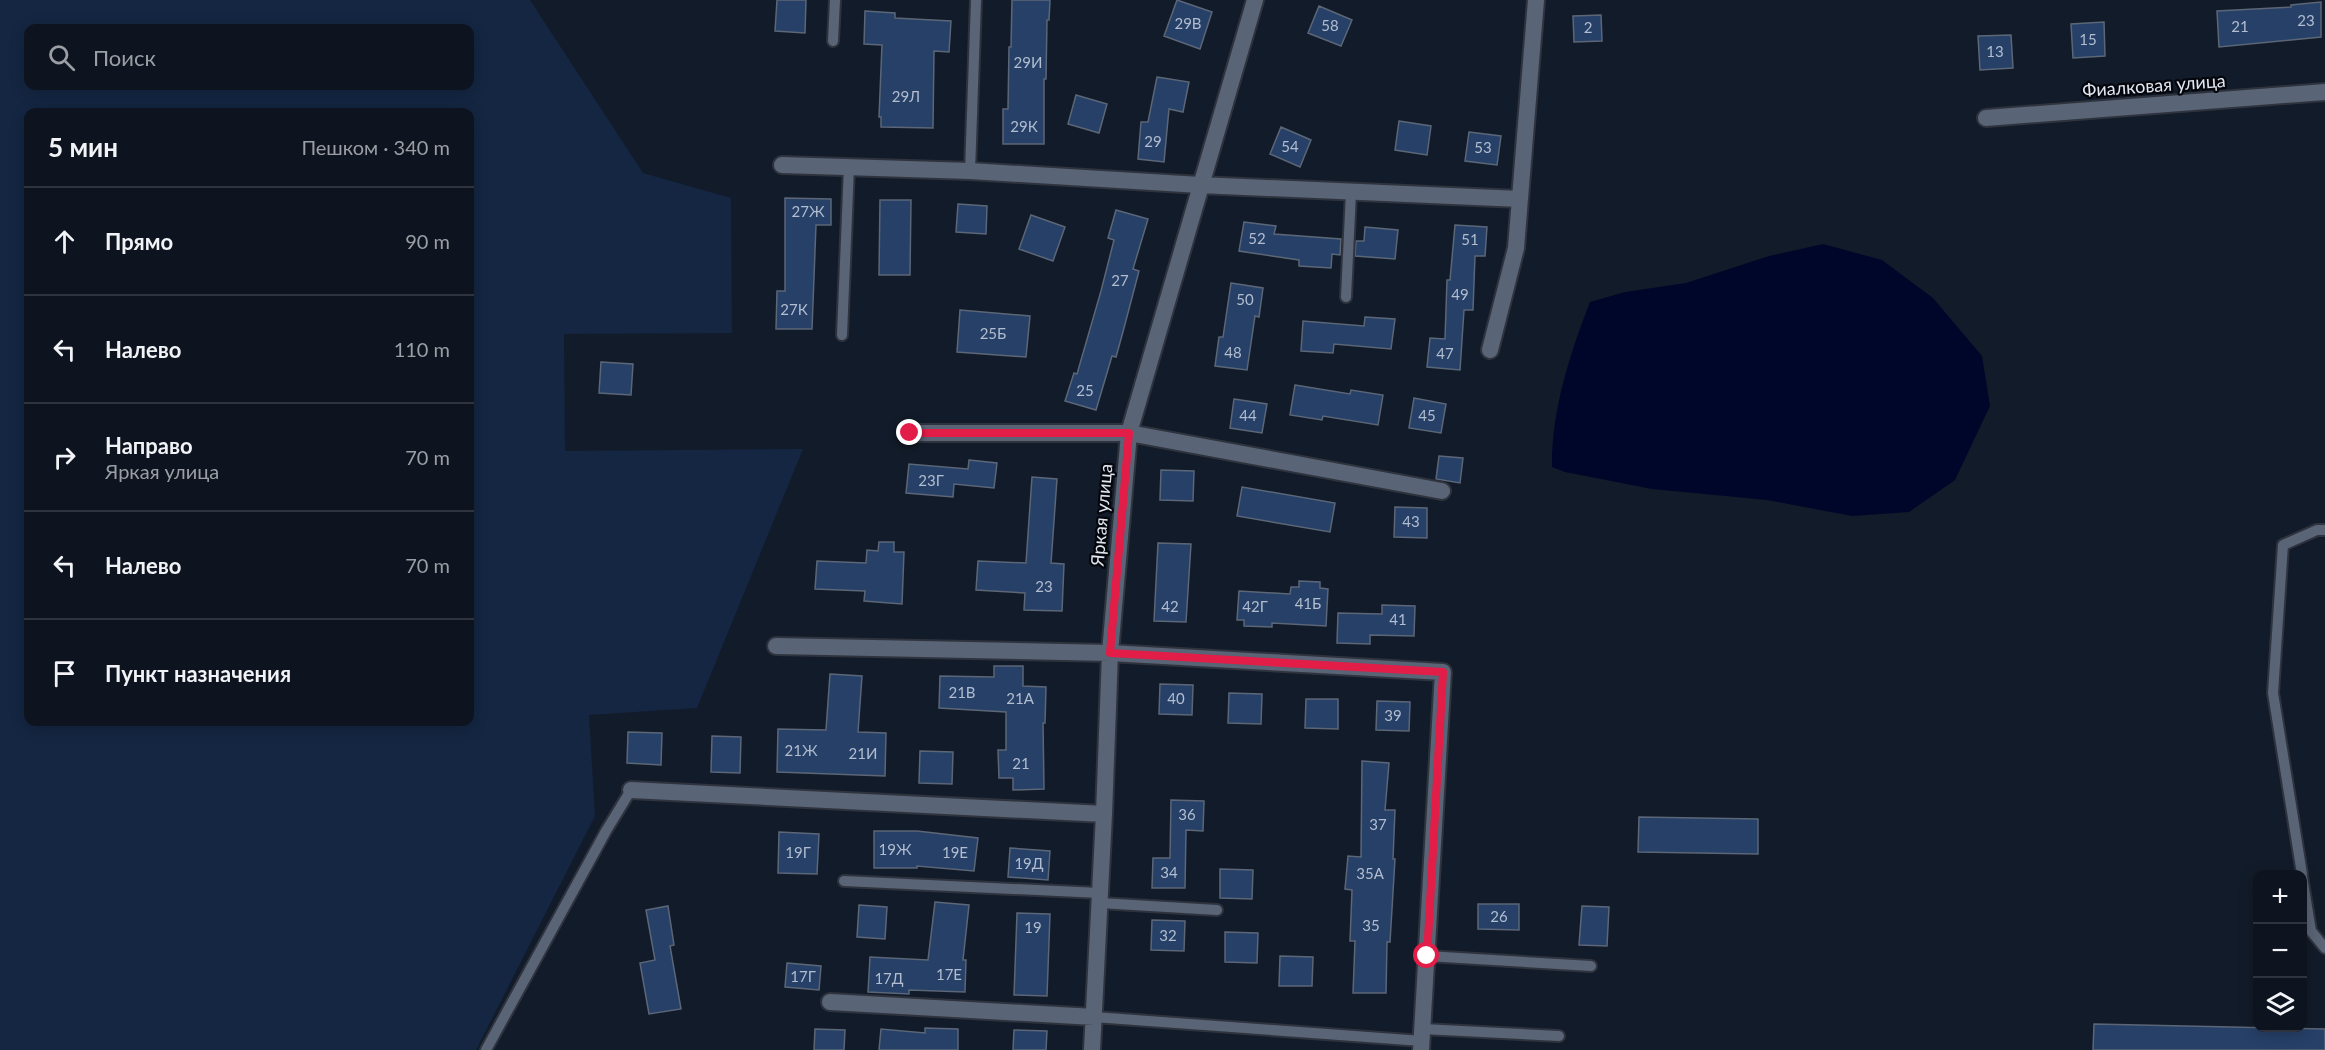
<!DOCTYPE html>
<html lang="ru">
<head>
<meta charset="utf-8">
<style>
  body { margin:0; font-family:Lato,sans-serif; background:#171d28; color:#f1f3f6 }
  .controls { position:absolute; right:18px; bottom:18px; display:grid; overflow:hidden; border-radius:12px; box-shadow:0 3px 15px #0003 }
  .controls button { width:54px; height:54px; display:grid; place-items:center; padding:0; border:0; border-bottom:2px solid #2e333d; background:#0e141f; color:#f1f3f6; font:30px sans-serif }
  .stop { position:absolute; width:18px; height:18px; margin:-14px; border:4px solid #e11d48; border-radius:50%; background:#fff }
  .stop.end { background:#e11d48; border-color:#fff; box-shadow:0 2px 6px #0008 }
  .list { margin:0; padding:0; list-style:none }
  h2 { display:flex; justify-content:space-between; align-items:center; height:78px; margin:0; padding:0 24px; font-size:26px }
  h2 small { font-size:20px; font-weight:400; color:#9b9ea4 }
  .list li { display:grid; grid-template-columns:39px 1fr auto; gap:18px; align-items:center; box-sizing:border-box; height:108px; padding:0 24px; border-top:2px solid #2e333d }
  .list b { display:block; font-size:22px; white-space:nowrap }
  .list p { margin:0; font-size:20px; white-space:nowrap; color:#9b9ea4 }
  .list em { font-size:20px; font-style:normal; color:#9b9ea4 }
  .icon { flex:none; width:33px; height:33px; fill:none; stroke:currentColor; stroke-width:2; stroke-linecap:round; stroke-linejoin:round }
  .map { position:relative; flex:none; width:2325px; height:1050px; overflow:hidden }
  .search { position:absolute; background:#0e141f; box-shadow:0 3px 15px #0003; left:24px; top:24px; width:450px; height:66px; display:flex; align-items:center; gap:15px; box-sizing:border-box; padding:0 21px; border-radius:12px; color:#9b9ea4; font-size:22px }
  .panel { position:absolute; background:#0e141f; box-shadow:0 3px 15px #0003; left:24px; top:108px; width:450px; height:618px; border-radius:12px }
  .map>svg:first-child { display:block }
</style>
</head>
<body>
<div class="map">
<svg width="2325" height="1050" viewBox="0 0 2325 1050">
  <rect width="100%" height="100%" fill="#121b29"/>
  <!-- green -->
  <path fill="#142642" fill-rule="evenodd" d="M 0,0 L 530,0 L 643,173 L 731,198 L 732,333 L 564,334 L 565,451 L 803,449 L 697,708 L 589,715 L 595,816 L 476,1050 L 0,1050 ZM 28,28 L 470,28 L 470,86 L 28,86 ZM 28,112 L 470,112 L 470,722 L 28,722 Z"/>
  <!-- water -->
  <path fill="#00062a" d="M 1823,244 L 1882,260 L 1933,298 L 1982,356 L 1990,406 L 1955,480 L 1909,512 L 1852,516 L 1767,500 L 1652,489 L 1565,472 L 1552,467 C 1551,412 1570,353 1590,302 L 1625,292 L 1686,283 L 1769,256 Z"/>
  <!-- building -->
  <path fill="#264068" stroke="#5b6677" stroke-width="1.5" d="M 777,0 L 806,0 L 805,33 L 775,31 Z
    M 1012,0 L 1050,0 L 1049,20 L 1047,20 L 1046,79 L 1044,79 L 1044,144 L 1003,144 L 1003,109 L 1008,109 L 1009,47 L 1011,47 Z
    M 1177,0 L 1212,12 L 1200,49 L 1164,36 Z
    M 2321,2 L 2321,37 L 2219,47 L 2217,11 L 2291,7 L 2291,5 Z
    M 1319,6 L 1352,20 L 1341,46 L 1308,33 Z
    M 865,11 L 895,13 L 895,18 L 951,21 L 949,52 L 934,51 L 933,128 L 881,127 L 881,117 L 879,117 L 882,45 L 864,44 Z
    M 1601,15 L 1602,41 L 1574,42 L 1573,16 Z
    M 2104,22 L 2105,56 L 2073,58 L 2071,24 Z
    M 2011,35 L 2013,68 L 1980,70 L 1978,36 Z
    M 1157,77 L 1189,82 L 1183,112 L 1169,109 L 1164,162 L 1138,159 L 1141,122 L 1148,122 Z
    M 1076,95 L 1107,104 L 1099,133 L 1068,124 Z
    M 1399,121 L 1431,126 L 1427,155 L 1395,150 Z
    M 1281,127 L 1311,140 L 1300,167 L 1270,154 Z
    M 1469,132 L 1501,136 L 1497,165 L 1465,161 Z
    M 785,198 L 831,199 L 831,225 L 816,225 L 812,329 L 776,329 L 777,291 L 785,291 Z
    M 880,200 L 911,200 L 910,275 L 879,275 Z
    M 958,204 L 987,206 L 986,234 L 956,232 Z
    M 1116,210 L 1148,219 L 1133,269 L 1139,271 L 1124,328 L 1116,357 L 1112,356 L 1096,410 L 1065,401 L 1074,373 L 1077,374 L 1101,291 L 1114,240 L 1108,238 Z
    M 1031,215 L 1065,227 L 1053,261 L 1019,249 Z
    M 1244,222 L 1276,226 L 1274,234 L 1341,239 L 1340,255 L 1332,254 L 1331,268 L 1299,266 L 1299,260 L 1239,251 Z
    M 1455,225 L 1487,227 L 1485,256 L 1475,256 L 1473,310 L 1464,310 L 1460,370 L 1427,367 L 1430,338 L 1445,339 L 1447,280 L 1450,280 Z
    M 1365,227 L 1398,230 L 1395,259 L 1355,256 L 1356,241 L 1364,241 Z
    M 1231,283 L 1263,288 L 1259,317 L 1255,316 L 1247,370 L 1215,366 L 1219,337 L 1223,337 Z
    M 960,310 L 1030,316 L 1026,357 L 957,352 Z
    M 1365,317 L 1395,319 L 1391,349 L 1334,344 L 1333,353 L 1301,351 L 1303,321 L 1364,326 Z
    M 601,362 L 633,364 L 631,395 L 599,393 Z
    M 1295,385 L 1350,394 L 1351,390 L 1383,395 L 1378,425 L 1323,416 L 1322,420 L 1290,415 Z
    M 1414,398 L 1446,404 L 1441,433 L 1409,428 Z
    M 1234,399 L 1267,404 L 1262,433 L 1230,428 Z
    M 1439,456 L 1463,458 L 1460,483 L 1436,479 Z
    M 969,460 L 997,463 L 994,488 L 954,484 L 953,497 L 906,493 L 909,464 L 968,469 Z
    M 1161,470 L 1194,471 L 1193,501 L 1160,500 Z
    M 1032,477 L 1057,479 L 1051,563 L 1064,564 L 1062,611 L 1024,610 L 1025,593 L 976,590 L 978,561 L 1026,563 Z
    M 1242,487 L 1335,503 L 1330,532 L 1237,516 Z
    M 1395,507 L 1427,508 L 1427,538 L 1394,537 Z
    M 879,542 L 894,542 L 894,552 L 904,552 L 902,604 L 864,601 L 865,591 L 815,589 L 817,561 L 866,563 L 867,550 L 878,551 Z
    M 1158,543 L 1191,544 L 1186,622 L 1154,621 Z
    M 1299,581 L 1320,582 L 1320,588 L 1328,589 L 1326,626 L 1272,623 L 1272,627 L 1244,626 L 1244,620 L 1237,620 L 1239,591 L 1290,594 L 1291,587 L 1299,587 Z
    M 1382,605 L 1415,606 L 1414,636 L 1370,635 L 1370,644 L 1337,643 L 1338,613 L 1382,614 Z
    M 994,666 L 1023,666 L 1023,686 L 1046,687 L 1045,723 L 1043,723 L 1044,789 L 1013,790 L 1013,778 L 999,778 L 998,750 L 1006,750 L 1006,712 L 939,708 L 940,676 L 994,677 Z
    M 830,674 L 862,676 L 858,732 L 886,733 L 885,776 L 777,772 L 778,729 L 826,730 Z
    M 1160,684 L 1193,685 L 1192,715 L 1159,714 Z
    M 1229,693 L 1262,694 L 1261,724 L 1228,723 Z
    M 1306,699 L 1338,699 L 1338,729 L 1305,728 Z
    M 1377,701 L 1410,702 L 1409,731 L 1376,730 Z
    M 628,732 L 662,733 L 661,765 L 627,763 Z
    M 712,736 L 741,737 L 740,773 L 711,772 Z
    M 920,751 L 953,752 L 952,784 L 919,783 Z
    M 1362,761 L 1389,763 L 1385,810 L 1395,810 L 1393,859 L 1395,859 L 1390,942 L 1387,942 L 1386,993 L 1353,993 L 1355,941 L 1350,941 L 1352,890 L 1345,889 L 1348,856 L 1361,857 Z
    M 1171,800 L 1204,801 L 1203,831 L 1186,830 L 1185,888 L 1152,888 L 1153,858 L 1170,858 Z
    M 1639,817 L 1758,819 L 1758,854 L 1638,852 Z
    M 874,831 L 917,831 L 978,838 L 974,871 L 917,866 L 917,868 L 874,868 Z
    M 779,832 L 819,834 L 817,874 L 778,873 Z
    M 1010,848 L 1050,851 L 1048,880 L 1008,877 Z
    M 1220,869 L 1253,870 L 1252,899 L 1220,898 Z
    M 935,902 L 969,905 L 963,960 L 966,960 L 965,992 L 909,990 L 909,994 L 868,992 L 870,957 L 928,960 Z
    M 1478,904 L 1519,904 L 1519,930 L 1478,929 Z
    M 859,905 L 887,907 L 885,939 L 857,937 Z
    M 668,906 L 674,945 L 670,946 L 681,1009 L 649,1014 L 640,963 L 655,960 L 646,910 Z
    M 1582,906 L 1609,907 L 1607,946 L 1579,945 Z
    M 1017,913 L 1050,914 L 1047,996 L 1014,995 Z
    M 1152,920 L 1185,921 L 1184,951 L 1151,950 Z
    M 1225,932 L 1258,933 L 1257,963 L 1225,962 Z
    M 1280,956 L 1313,957 L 1312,986 L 1279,986 Z
    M 787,963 L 821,966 L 819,990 L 785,987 Z
    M 2094,1024 L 2325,1029 L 2325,1050 L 2093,1050 Z
    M 925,1028 L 958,1029 L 958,1050 L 879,1050 L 881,1029 L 925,1033 Z
    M 815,1029 L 845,1030 L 844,1050 L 814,1050 Z
    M 1014,1030 L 1047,1031 L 1046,1050 L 1013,1050 Z"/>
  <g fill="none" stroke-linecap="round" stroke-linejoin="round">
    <!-- service casing -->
    <g stroke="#2e333e" stroke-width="14">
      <path id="service" d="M 833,41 L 835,0
        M 970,171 L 976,0
        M 1346,297 L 1351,192
        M 842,335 L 849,167
        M 2302,874 L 2273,693 L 2283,545 L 2317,530 L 2325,530
        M 2302,876 L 2311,931 L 2325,948
        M 844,881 L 1100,893
        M 1100,903 L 1217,910
        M 1427,956 L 1591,966
        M 1094,1017 L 1422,1041
        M 1423,1029 L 1559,1036
        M 486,1050 L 606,831 L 631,790"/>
    </g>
    <!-- minor casing -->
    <g stroke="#2e333e" stroke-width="20">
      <path id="minor" d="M 1986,118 L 2325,92
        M 782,165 L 970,171 L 1200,185 L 1520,199
        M 1490,350 L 1516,248 L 1536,0
        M 910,433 L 1129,433 L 1442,491
        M 776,646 L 1110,653 L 1443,672 L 1421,1050
        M 631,790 L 1104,814
        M 830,1002 L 1094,1017
        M 1092,1050 L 1104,814 L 1110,653 L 1129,433 L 1255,0"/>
    </g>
    <!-- service -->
    <use href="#service" stroke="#596476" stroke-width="10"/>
    <!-- minor -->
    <use href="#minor" stroke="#596476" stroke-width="16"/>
  </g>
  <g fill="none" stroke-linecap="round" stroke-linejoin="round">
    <!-- route -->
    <path stroke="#e11d48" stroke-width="8" d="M 910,433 L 1129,433 L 1110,653 L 1443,672 L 1427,956"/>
  </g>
  <g text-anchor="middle" stroke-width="4.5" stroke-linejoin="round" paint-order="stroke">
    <!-- number labels -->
    <g font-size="15" fill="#b2bdcf">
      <text x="2306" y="26">23</text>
      <text x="1188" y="29">29В</text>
      <text x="1330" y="31">58</text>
      <text x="2240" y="32">21</text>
      <text x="1588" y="33">2</text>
      <text x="2088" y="45">15</text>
      <text x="1995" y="57">13</text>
      <text x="1028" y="68">29И</text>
      <text x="906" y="102">29Л</text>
      <text x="1024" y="132">29К</text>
      <text x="1153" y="147">29</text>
      <text x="1290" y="152">54</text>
      <text x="1483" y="153">53</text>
      <text x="808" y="217">27Ж</text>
      <text x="1257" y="244">52</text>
      <text x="1470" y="245">51</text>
      <text x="1120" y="286">27</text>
      <text x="1460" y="300">49</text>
      <text x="1245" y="305">50</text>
      <text x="794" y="315">27К</text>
      <text x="993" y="339">25Б</text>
      <text x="1233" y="358">48</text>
      <text x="1445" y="359">47</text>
      <text x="1085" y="396">25</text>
      <text x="1248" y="421">44</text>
      <text x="1427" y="421">45</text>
      <text x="931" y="486">23Г</text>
      <text x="1411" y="527">43</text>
      <text x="1044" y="592">23</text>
      <text x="1308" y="609">41Б</text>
      <text x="1170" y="612">42</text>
      <text x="1255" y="612">42Г</text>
      <text x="1398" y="625">41</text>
      <text x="962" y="698">21В</text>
      <text x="1020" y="704">21А</text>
      <text x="1176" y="704">40</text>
      <text x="1393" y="721">39</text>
      <text x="801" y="756">21Ж</text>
      <text x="863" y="759">21И</text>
      <text x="1021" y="769">21</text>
      <text x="1187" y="820">36</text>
      <text x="1378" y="830">37</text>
      <text x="895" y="855">19Ж</text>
      <text x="798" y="858">19Г</text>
      <text x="955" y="858">19E</text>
      <text x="1029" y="869">19Д</text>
      <text x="1169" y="878">34</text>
      <text x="1370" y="879">35А</text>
      <text x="1499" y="922">26</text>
      <text x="1371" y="931">35</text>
      <text x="1033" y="933">19</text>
      <text x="1168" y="941">32</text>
      <text x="949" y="980">17Е</text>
      <text x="803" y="982">17Г</text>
      <text x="889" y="984">17Д</text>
    </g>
    <!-- street labels -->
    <g font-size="18" fill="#e0e7f1" stroke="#04060c">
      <text transform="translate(2154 86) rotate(-4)" y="6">Фиалковая улица</text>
      <text transform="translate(1102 515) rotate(-85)" y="6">Яркая улица</text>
    </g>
  </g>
</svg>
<div class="controls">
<button>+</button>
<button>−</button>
<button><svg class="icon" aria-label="layers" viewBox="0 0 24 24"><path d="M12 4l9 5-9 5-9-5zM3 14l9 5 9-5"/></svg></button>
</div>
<div class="stop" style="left:1427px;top:956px"></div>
<div class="stop end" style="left:910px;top:433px"></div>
<div class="search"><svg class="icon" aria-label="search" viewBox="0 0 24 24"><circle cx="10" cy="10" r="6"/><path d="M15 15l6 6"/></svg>Поиск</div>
<section class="panel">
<h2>5 мин<small>Пешком · 340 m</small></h2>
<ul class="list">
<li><svg class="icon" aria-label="ahead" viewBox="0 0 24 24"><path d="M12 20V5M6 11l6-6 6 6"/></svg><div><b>Прямо</b></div><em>90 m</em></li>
<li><svg class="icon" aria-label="left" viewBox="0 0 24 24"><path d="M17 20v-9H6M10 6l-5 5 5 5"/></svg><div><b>Налево</b></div><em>110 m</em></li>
<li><svg class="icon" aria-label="right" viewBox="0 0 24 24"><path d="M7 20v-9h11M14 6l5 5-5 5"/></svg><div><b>Направо</b><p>Яркая улица</p></div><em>70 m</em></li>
<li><svg class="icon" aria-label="left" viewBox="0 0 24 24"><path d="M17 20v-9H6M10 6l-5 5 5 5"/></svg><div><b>Налево</b></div><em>70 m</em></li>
<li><svg class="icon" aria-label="arrive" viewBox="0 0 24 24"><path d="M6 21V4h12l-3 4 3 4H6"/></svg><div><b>Пункт назначения</b></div></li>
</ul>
</section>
</div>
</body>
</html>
